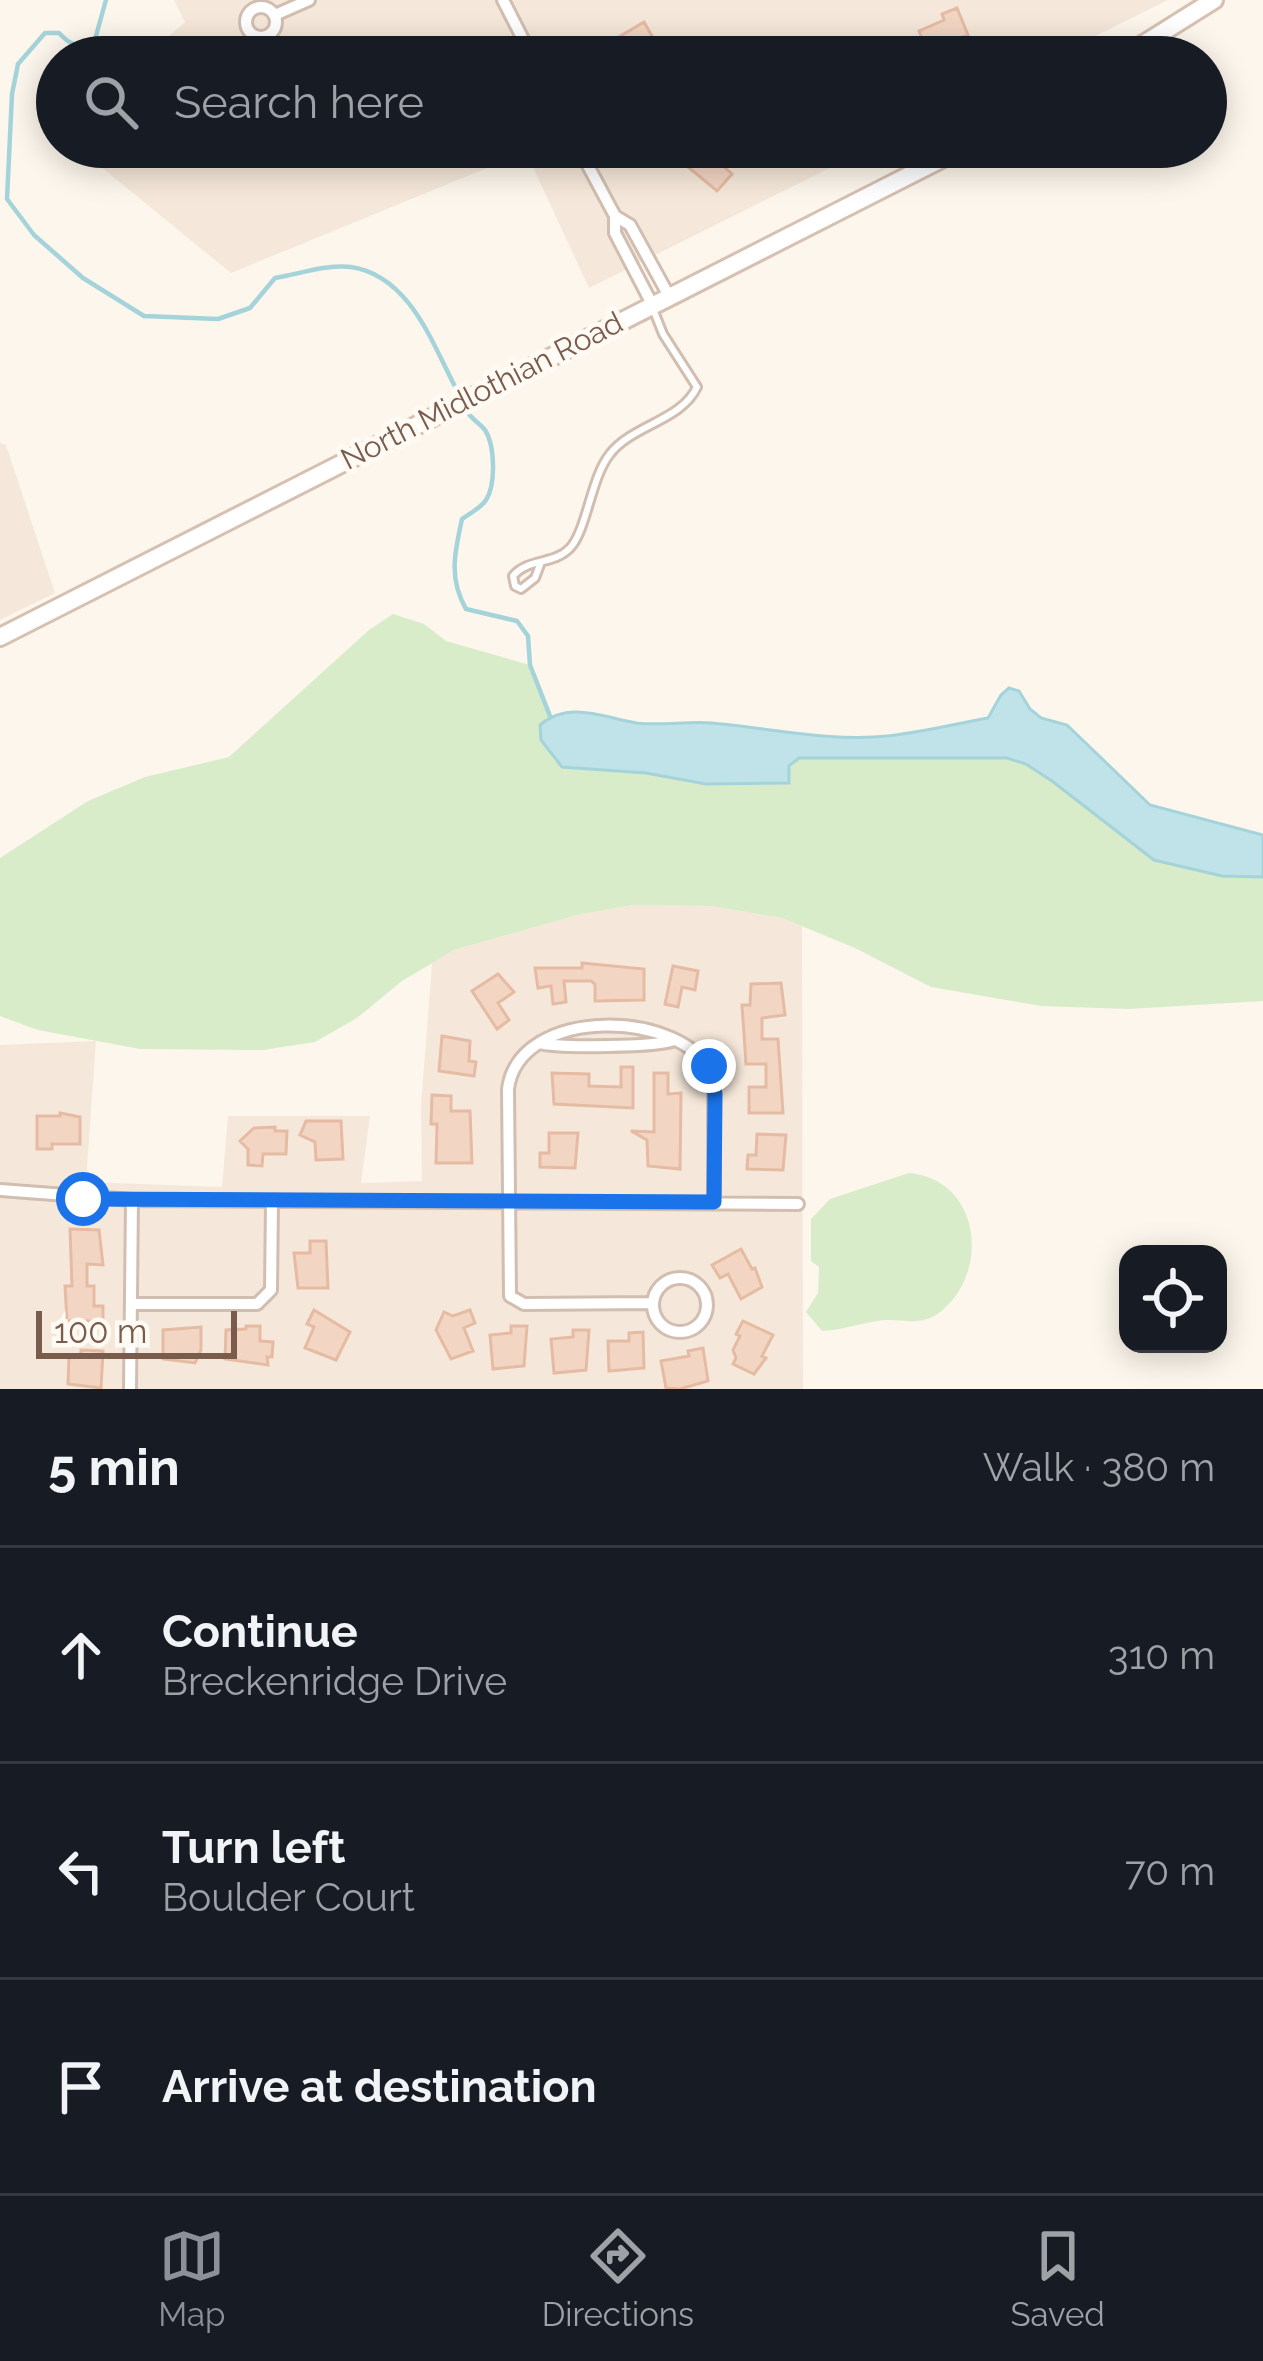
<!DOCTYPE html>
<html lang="en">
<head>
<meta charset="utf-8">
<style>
  body { margin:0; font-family:Raleway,sans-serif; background:#20242c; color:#f1f3f6 }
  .controls { position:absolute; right:36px; bottom:36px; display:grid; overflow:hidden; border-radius:24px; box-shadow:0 6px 30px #0003 }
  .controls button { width:108px; height:108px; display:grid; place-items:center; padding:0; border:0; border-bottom:3px solid #363941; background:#171b24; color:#f1f3f6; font:60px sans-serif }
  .scale { position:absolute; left:36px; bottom:30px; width:201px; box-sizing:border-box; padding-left:12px; border:6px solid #7a5c4d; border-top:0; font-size:33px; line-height:42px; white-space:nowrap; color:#7a5c4d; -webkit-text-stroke:9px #fffaf3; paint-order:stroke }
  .stop { position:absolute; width:36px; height:36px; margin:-27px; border:9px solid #1a73e8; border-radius:50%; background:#fff }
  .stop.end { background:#1a73e8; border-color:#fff; box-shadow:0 3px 12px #0008 }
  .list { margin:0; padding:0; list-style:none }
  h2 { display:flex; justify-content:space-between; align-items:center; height:156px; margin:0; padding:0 48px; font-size:51px }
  h2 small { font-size:39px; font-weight:400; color:#9ea1a6 }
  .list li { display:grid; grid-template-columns:78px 1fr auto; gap:36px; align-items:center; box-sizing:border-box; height:216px; padding:0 48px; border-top:3px solid #363941 }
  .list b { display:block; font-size:45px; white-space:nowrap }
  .list p { margin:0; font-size:39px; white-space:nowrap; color:#9ea1a6 }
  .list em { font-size:39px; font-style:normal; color:#9ea1a6 }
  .icon { flex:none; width:66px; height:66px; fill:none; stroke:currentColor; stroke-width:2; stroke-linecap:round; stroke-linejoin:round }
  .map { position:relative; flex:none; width:1263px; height:1389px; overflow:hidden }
  .search { position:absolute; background:#171b24; box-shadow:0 6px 30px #0003; left:36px; right:36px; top:36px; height:132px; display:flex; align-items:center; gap:30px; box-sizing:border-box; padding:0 42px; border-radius:66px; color:#9ea1a6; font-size:45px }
  .sheet { height:804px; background:#171b24 }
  nav { display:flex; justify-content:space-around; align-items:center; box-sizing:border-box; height:168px; border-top:3px solid #363941; background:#171b24; font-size:33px; color:#9ea1a6 }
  nav a { display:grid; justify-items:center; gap:6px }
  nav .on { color:#8c9099 }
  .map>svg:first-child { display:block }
</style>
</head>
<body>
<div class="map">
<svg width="1263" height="1389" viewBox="0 0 1263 1389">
  <rect width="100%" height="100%" fill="#fdf6ec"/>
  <!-- residential -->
  <path fill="#f5e8da" d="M 174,0 L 1168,0 L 1053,57 L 145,57 L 185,22 Z
    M 98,147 L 872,147 L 589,288 L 526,152 L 231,273 L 100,166 Z
    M 0,443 L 6,445 L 55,593 L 0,620 Z
    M 633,905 L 711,906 L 782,918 L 802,926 L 803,1389 L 0,1389 L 0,1045 L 96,1041 L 86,1182 L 222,1187 L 228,1116 L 370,1116 L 361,1183 L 422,1181 L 421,1105 L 432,963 L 454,950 L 577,915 Z"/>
  <!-- green -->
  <path fill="#d8ecc9" d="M 393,614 L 424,624 L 446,641 L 530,665 L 550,716 L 540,725 L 562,767 L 776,784 L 799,758 L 1007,758 L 1026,764 L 1222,876 L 1263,877 L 1263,1001 L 1129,1009 L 1041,1006 L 931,987 L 855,948 L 782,918 L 711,906 L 633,905 L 577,915 L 454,950 L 402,981 L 357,1018 L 315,1042 L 263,1050 L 140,1049 L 38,1030 L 0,1016 L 0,858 L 88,801 L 145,777 L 229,757 L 369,630 Z
    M 909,1173 C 980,1179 992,1272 939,1313 C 919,1328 899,1317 877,1321 C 858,1324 841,1330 822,1331 L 806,1312 L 818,1293 L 819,1267 L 811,1261 L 811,1219 L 830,1199 Z"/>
  <!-- water -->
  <path fill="#bfe3e8" stroke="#a5d3da" stroke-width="3" d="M 1009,688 L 1019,691 L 1030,709 L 1041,718 L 1067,725 L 1150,805 L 1263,835 L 1263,877 L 1222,876 L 1154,860 L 1052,781 L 1026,764 L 1007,758 L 799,758 L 789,766 L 789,783 L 706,784 L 646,773 L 562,767 L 541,740 L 540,725 C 569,700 605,718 637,723 C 661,726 687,721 712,723 C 769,728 830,742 888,736 C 921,732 955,724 988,718 L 1001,695 Z"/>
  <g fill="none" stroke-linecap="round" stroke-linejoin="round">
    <!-- stream -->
    <path stroke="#a5d3da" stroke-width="4.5" d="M 106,0 L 94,43 C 78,48 70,45 59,33 L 45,33 L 18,64 L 12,94 L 7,199 L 34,235 L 83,278 L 144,316 L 218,319 L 250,308 L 275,278 C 299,274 328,264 351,267 C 412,276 434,349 459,394
      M 465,408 C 470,419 478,421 485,430 C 495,445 496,485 486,500 C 481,508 470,513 462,519 C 455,551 448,578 466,609 L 517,621 L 528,636 L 530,665 L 550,716"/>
  </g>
  <!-- building -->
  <path fill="#f3d5c3" stroke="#e6bba3" stroke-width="3" d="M 957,8 L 968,35 L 927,51 L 919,31 L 944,20 L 942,14 Z
    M 644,22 L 664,57 L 632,57 L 629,52 L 622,56 L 612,41 Z
    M 138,147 L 181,147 L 182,150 L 165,155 L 162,160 L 148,160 Z
    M 664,147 L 695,147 L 702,153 L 705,149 L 732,174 L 717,191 Z
    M 582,963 L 644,969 L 644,1000 L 595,1001 L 595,984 L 591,981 L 564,981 L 566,1002 L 553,1004 L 551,986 L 538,988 L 535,968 L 582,968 Z
    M 673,966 L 698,971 L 695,990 L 682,987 L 678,1007 L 665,1004 Z
    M 498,974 L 514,992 L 498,1003 L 509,1020 L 497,1029 L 472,991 Z
    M 781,983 L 785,1015 L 762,1018 L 762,1039 L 778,1039 L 783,1113 L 749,1113 L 749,1087 L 766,1087 L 766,1064 L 746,1064 L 742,1005 L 750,1005 L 751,984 Z
    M 442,1036 L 470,1041 L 469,1061 L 476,1062 L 474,1076 L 439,1071 Z
    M 621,1067 L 633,1067 L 633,1108 L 554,1104 L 552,1073 L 589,1074 L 589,1086 L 621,1087 Z
    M 654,1073 L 668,1073 L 668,1094 L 681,1093 L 680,1169 L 648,1166 L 647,1140 L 631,1131 L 654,1132 Z
    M 432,1095 L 451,1096 L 451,1111 L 470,1111 L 472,1163 L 436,1163 L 437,1124 L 431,1124 Z
    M 60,1113 L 80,1117 L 80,1144 L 52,1144 L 52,1149 L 37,1149 L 37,1116 L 60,1116 Z
    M 306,1121 L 341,1121 L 343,1159 L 316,1160 L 315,1142 L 300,1135 Z
    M 275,1127 L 275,1131 L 287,1131 L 286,1154 L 263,1154 L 262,1166 L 248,1165 L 248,1149 L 240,1141 L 254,1128 Z
    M 549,1133 L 578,1133 L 575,1168 L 540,1167 L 540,1153 L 549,1153 Z
    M 757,1134 L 786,1135 L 783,1170 L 747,1169 L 748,1155 L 756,1155 Z
    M 70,1229 L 99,1230 L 103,1265 L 87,1264 L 87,1286 L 94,1286 L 94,1306 L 103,1306 L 103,1321 L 67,1321 L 65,1286 L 72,1286 Z
    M 310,1241 L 326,1241 L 328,1288 L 298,1288 L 294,1253 L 310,1253 Z
    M 741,1249 L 752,1269 L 755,1268 L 762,1287 L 741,1299 L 728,1274 L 720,1278 L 712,1265 Z
    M 314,1310 L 350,1332 L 336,1360 L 305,1348 L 314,1327 L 307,1324 Z
    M 470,1310 L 475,1323 L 464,1328 L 473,1351 L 451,1359 L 436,1330 L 444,1312 L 453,1316 Z
    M 743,1321 L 773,1335 L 762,1356 L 766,1358 L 754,1374 L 733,1364 L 736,1358 L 733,1350 L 740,1336 L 736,1334 Z
    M 246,1326 L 260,1326 L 260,1341 L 273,1342 L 272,1357 L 267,1357 L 268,1365 L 225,1359 L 226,1330 L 246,1329 Z
    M 511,1326 L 527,1326 L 524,1366 L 493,1369 L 490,1335 L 511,1333 Z
    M 201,1327 L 201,1350 L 195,1363 L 163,1359 L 163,1330 Z
    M 573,1330 L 589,1330 L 586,1370 L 554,1373 L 551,1339 L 573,1337 Z
    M 643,1332 L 644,1368 L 609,1371 L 608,1341 L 629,1341 L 629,1333 Z
    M 703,1348 L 708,1381 L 680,1389 L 666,1388 L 661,1361 L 689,1356 L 688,1351 Z
    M 81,1350 L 103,1351 L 101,1388 L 68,1384 L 69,1356 L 81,1354 Z"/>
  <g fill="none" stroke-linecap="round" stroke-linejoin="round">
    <!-- service casing -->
    <g stroke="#d1beb0" stroke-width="12">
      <path id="service" d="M 541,562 L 535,578 L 521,589 L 515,586 L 513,576 C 528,558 554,565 570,548 C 587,530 591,477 610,454 C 632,425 681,421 697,387 L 663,334 L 653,309"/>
    </g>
    <!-- minor casing -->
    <g stroke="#d1beb0" stroke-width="16">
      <path id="minor" d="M 503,0 L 532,57
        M246 22a15 15 0 1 1 30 0a15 15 0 1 1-30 0Z
        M 275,15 L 309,0
        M 578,147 L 615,216 L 615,233 L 652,304
        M 615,216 L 630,225 L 669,296
        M 540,1043 C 554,1048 662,1047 674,1040
        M 0,1190 L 132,1200 L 798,1204
        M653 1305a27 27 0 1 1 54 0a27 27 0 1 1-54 0Z
        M 653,1303 L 524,1304 L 510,1296 L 508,1089 C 519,1005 685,1008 714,1077 L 714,1202
        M 131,1304 L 257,1304 L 271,1290 L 272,1201
        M 130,1389 L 132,1200"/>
    </g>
    <!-- secondary casing -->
    <g stroke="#d6c0b0" stroke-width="22">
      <path id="secondary" d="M 1123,57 L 1214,0
        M 0,637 L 965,147"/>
    </g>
    <!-- service -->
    <use href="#service" stroke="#fff" stroke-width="6"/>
    <!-- minor -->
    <use href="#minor" stroke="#fff" stroke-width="10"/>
    <!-- secondary -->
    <use href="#secondary" stroke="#fff" stroke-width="16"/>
  </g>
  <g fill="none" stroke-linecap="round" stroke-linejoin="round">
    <!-- route -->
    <path stroke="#1a73e8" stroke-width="15" d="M 83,1199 L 714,1202 L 715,1094 L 709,1066"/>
  </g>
  <g text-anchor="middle" stroke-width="10" stroke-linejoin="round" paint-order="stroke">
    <!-- street labels -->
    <g font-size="30" fill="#7a5c4d" stroke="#fffaf3">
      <text transform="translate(482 391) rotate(-27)" y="10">North Midlothian Road</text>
    </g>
  </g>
</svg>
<div class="controls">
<button><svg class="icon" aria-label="locate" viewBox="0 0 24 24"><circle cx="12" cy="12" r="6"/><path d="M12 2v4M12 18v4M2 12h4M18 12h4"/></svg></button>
</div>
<div class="scale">100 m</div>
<div class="stop" style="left:83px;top:1199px"></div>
<div class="stop end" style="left:709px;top:1066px"></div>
<div class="search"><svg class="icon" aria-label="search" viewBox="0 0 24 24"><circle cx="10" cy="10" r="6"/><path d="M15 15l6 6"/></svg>Search here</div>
</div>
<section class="sheet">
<h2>5 min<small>Walk · 380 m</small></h2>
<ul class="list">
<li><svg class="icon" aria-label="ahead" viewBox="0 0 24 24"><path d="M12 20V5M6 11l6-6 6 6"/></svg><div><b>Continue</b><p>Breckenridge Drive</p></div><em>310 m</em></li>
<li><svg class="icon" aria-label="left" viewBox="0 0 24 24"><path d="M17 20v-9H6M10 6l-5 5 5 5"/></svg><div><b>Turn left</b><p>Boulder Court</p></div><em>70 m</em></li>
<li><svg class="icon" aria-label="arrive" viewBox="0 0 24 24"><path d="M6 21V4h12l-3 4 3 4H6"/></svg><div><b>Arrive at destination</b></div></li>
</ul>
</section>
<nav>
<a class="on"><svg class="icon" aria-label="map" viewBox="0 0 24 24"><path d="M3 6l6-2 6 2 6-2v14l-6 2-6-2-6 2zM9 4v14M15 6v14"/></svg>Map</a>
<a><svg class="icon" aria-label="directions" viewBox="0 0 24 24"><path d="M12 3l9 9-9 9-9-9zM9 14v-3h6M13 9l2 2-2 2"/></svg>Directions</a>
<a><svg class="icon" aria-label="saved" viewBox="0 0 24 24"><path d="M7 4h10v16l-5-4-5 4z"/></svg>Saved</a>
</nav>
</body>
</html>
